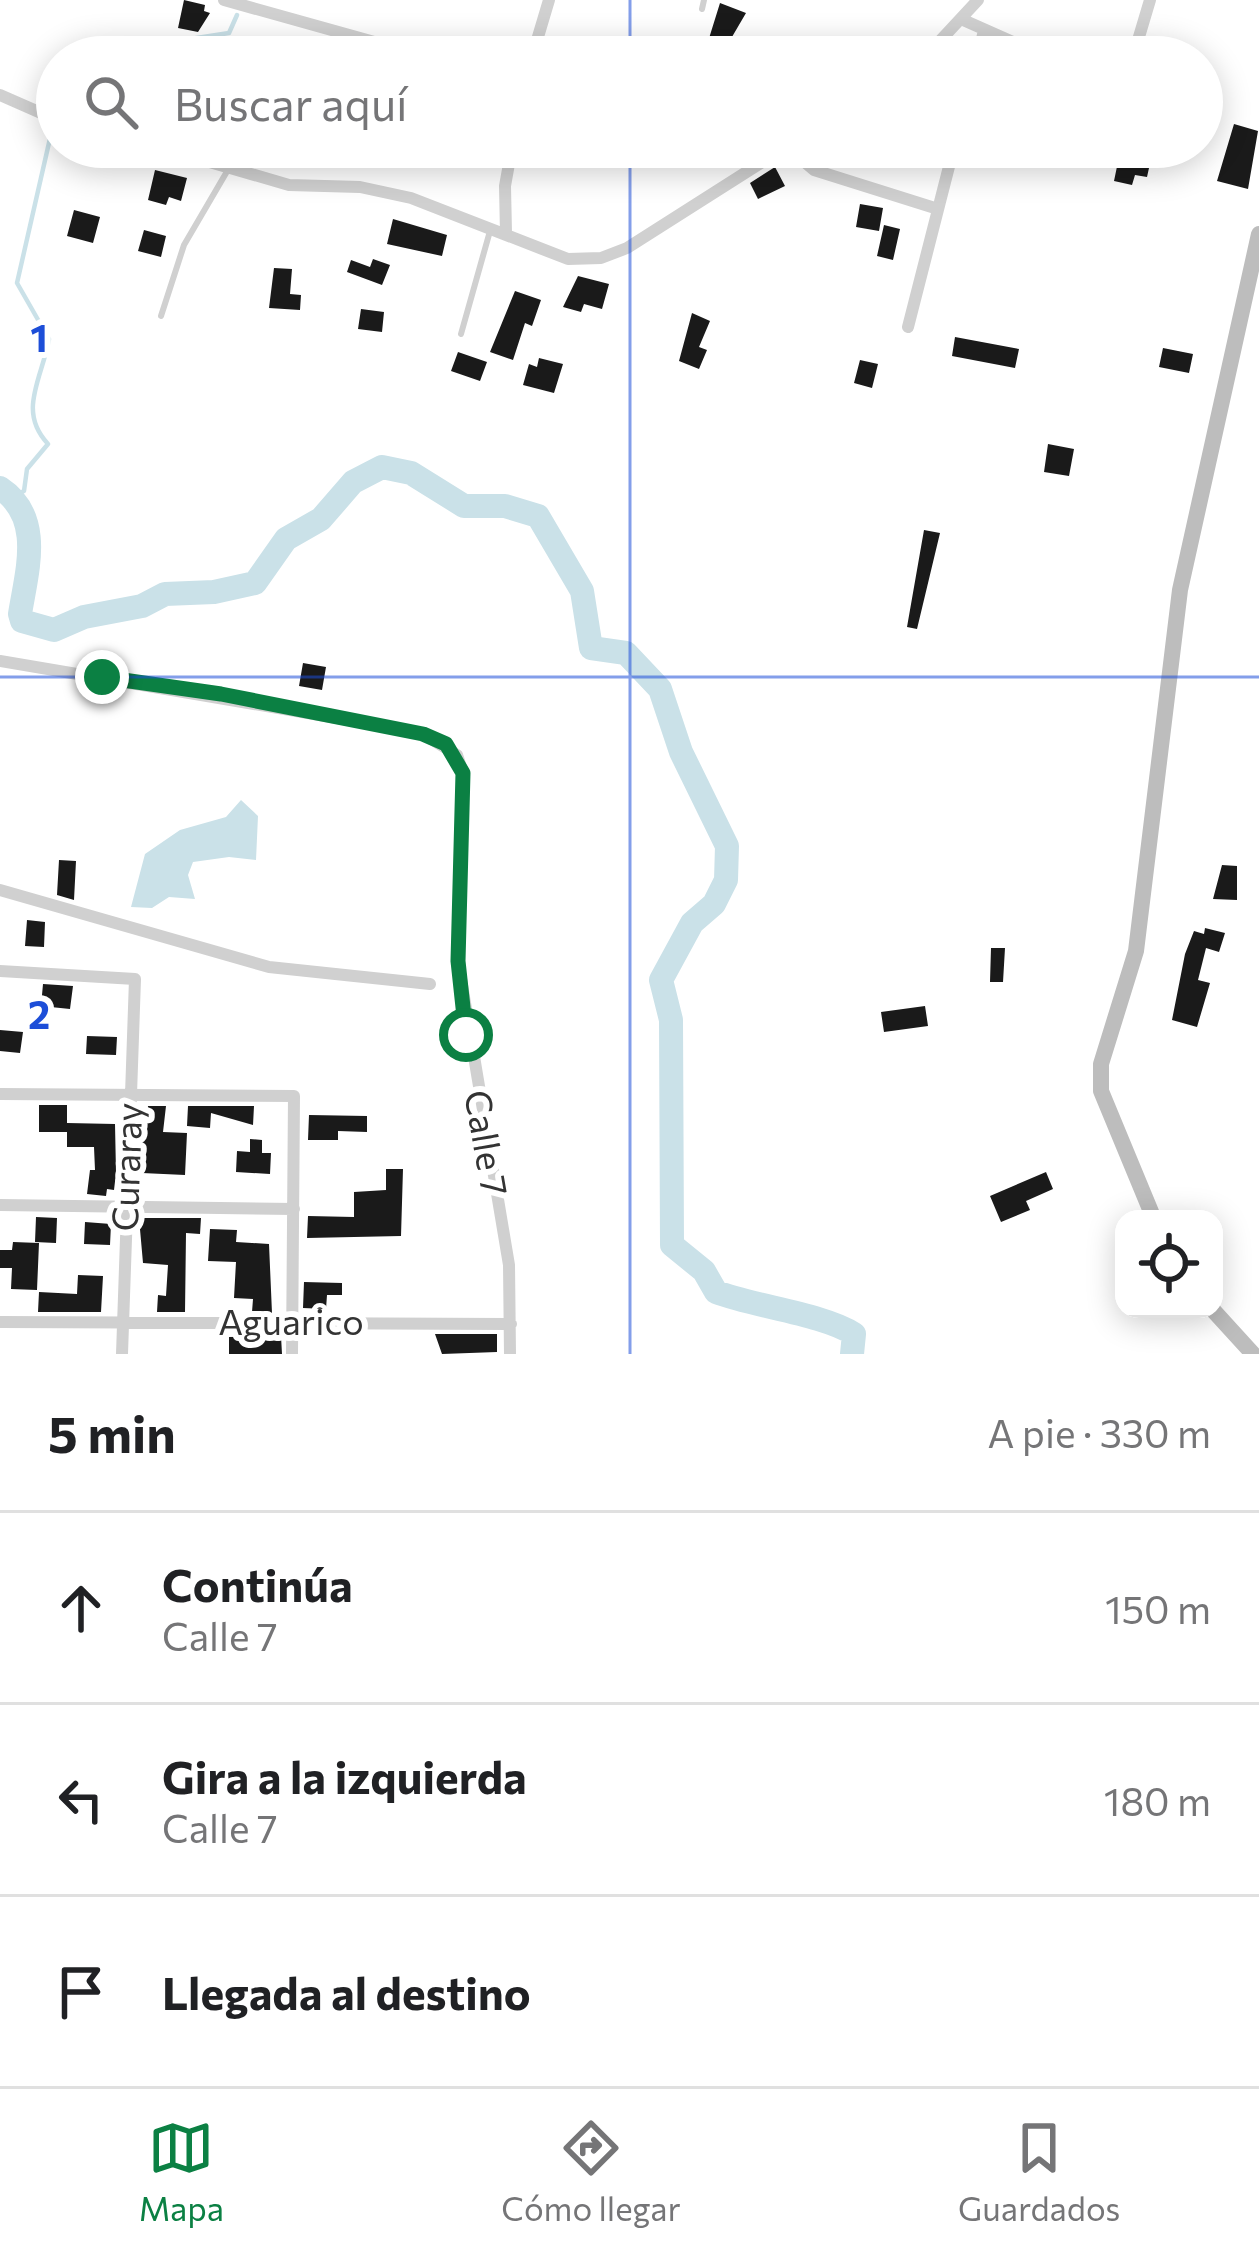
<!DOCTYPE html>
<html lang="es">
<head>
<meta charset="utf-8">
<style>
  body { margin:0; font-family:Commissioner,sans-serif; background:#f2f2f2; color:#202124 }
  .controls { position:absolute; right:36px; bottom:36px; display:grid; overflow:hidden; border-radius:24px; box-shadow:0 6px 30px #0003 }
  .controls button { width:108px; height:108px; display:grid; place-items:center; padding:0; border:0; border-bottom:3px solid #e0e0e0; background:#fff; color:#202124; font:60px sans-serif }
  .stop { position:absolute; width:36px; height:36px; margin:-27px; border:9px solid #0b8043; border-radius:50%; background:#fff }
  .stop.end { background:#0b8043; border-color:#fff; box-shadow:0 3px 12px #0008 }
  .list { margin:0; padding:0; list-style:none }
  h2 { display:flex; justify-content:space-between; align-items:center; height:156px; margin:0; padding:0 48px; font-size:51px }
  h2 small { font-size:39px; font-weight:400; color:#757577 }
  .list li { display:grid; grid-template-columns:78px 1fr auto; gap:36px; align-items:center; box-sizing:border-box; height:192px; padding:0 48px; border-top:3px solid #e0e0e0 }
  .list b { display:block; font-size:45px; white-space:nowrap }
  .list p { margin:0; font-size:39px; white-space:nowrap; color:#757577 }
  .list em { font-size:39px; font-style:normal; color:#757577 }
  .icon { flex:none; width:66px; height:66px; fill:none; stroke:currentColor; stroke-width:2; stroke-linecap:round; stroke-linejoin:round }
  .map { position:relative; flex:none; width:1259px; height:1354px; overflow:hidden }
  .search { position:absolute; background:#fff; box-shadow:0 6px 30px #0003; left:36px; right:36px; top:36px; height:132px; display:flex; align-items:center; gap:30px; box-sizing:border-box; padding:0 42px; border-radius:66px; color:#757577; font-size:45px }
  .sheet { height:732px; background:#fff }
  nav { display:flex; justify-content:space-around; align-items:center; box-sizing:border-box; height:168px; border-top:3px solid #e0e0e0; background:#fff; font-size:33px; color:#757577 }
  nav a { display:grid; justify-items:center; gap:6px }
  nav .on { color:#0b8043 }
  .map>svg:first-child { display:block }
</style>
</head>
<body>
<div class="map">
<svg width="1259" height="1354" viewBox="0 0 1259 1354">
  <rect width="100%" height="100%" fill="#fff"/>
  <!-- water -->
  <path fill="#cae1e8" d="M 241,800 L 258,816 L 256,860 L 229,857 L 193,862 L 188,875 L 195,899 L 169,897 L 152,908 L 131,907 L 145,854 L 180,830 L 226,817 Z"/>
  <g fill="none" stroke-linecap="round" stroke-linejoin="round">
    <!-- stream -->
    <path stroke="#cae1e8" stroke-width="4.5" d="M 159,57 L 190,39 L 229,33 L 237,15
      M 13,496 L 24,491 L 27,469 L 48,444 C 17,411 42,379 49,339 L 17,283 L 51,134"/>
    <!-- river -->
    <path stroke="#cae1e8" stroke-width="24" d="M 0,488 C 44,517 27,570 20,614 L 22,621 L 54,630 L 84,617 L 142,606 L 165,594 L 214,592 L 255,583 L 286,539 L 321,519 L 353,482 L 382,467 L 411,473 L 464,506 L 505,506 L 538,516 L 582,591 L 591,648 L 626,653 L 660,689 L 681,752 L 727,846 L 726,880 L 714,904 L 692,923 L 661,980 L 671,1020 L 672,1245 L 704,1271 L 716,1292 C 756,1307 823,1314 854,1334 L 852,1354"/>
  </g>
  <!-- building -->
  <path fill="#1a1a1a" d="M 184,0 L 205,5 L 204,11 L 210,13 L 198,32 L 178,28 Z
    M 720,3 L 746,13 L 722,54 L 706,48 Z
    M 1234,124 L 1258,131 L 1248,189 L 1217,181 Z
    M 853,147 L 897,147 L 871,159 L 869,166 L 850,160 Z
    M 1120,152 L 1151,159 L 1147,177 L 1135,175 L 1132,185 L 1114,181 Z
    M 775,167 L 785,186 L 758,199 L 750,183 Z
    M 155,170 L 187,178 L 181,201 L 169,197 L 166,205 L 148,200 Z
    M 860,204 L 883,208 L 879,231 L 856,227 Z
    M 74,210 L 100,217 L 93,243 L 67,236 Z
    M 393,219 L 447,235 L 442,256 L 387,244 Z
    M 884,225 L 900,229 L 893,260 L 877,256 Z
    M 144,230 L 166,236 L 161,257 L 138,251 Z
    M 373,259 L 390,265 L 382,285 L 347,272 L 351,260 L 370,267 Z
    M 274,268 L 292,269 L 290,294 L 301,295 L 300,310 L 269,308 Z
    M 578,276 L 609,284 L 602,309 L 584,304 L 581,312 L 563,307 Z
    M 515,291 L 541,300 L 532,326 L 525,323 L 513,360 L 490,352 Z
    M 361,309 L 384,312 L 382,332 L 358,329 Z
    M 692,313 L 710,321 L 699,347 L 707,350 L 699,369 L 679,361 Z
    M 955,337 L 1019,349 L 1015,368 L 952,356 Z
    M 1163,348 L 1193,354 L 1189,373 L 1159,367 Z
    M 458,352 L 487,362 L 480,381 L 451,371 Z
    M 539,358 L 563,364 L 554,393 L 523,385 L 529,364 L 537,367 Z
    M 860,360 L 878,364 L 872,388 L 854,383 Z
    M 1048,444 L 1074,449 L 1069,476 L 1044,472 Z
    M 924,530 L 940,533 L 917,629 L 907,627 Z
    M 303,663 L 326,667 L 322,690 L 299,686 Z
    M 59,860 L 76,861 L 74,900 L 57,895 Z
    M 1222,865 L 1237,866 L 1237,900 L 1213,899 Z
    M 27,920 L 45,922 L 44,947 L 25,946 Z
    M 1205,928 L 1225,933 L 1219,952 L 1206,948 L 1198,980 L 1210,983 L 1197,1027 L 1172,1020 L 1185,954 L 1194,931 L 1204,934 Z
    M 991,948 L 1005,948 L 1003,982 L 990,982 Z
    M 43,984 L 73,986 L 70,1009 L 41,1006 Z
    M 925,1006 L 928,1026 L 884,1032 L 881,1012 Z
    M 0,1030 L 23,1032 L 20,1053 L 0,1051 Z
    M 87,1036 L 117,1037 L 116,1055 L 86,1054 Z
    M 39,1105 L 67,1105 L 67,1132 L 39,1132 Z
    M 148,1106 L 166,1106 L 163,1132 L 187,1133 L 185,1175 L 142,1173 L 140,1125 L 146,1125 Z
    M 188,1106 L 254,1106 L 253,1125 L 211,1113 L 210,1128 L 187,1126 Z
    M 309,1115 L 367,1116 L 367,1132 L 338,1131 L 338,1140 L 308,1140 Z
    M 67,1123 L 115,1124 L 116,1173 L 114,1190 L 107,1189 L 106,1196 L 87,1194 L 90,1170 L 95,1170 L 94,1147 L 67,1147 Z
    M 250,1139 L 262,1140 L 262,1153 L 271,1153 L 270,1174 L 236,1172 L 237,1151 L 250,1152 Z
    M 386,1169 L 403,1169 L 401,1236 L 307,1238 L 308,1216 L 354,1217 L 354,1192 L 386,1190 Z
    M 1046,1172 L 1053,1189 L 1026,1201 L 1030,1210 L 1001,1222 L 990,1196 Z
    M 36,1217 L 57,1218 L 56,1243 L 35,1242 Z
    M 139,1218 L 201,1218 L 200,1234 L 186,1233 L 185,1312 L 157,1312 L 158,1295 L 166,1296 L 168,1265 L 143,1263 Z
    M 85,1222 L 111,1224 L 110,1245 L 84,1244 Z
    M 210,1229 L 237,1230 L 236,1242 L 269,1244 L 272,1313 L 252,1312 L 253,1299 L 234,1298 L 236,1262 L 208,1261 Z
    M 13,1242 L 39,1243 L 37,1290 L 11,1289 L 12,1268 L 0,1268 L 0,1250 L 12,1250 Z
    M 78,1275 L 103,1276 L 101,1312 L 38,1312 L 39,1292 L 77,1294 Z
    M 304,1282 L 342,1283 L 342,1295 L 327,1295 L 326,1309 L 303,1308 Z
    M 435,1334 L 497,1334 L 497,1352 L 442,1354 Z
    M 281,1336 L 282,1354 L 229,1354 L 229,1337 Z"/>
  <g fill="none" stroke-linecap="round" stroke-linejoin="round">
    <!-- lane -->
    <path stroke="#d0d0d0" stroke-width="6" d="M 702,9 L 704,0
      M 161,316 L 184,245 L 229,168
      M 461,334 L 490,231"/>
    <!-- street -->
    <path stroke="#d0d0d0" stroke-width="12" d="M 224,0 L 428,57
      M 961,19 L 1047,57
      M 532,57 L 549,0
      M 925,57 L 978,0
      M 978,57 L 984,30
      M 1133,57 L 1150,0
      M 0,95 L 57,120
      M 158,147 L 289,185 L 360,187 L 411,198 L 568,259 L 601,258 L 627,248 L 786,147
      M 787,147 L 814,170 L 938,209
      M 506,233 L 505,186 L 512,147
      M 908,327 L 954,147
      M 0,661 L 384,726 L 423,734 L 457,755 L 463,773 L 458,961 L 509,1265 L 510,1354
      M 0,890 L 269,967 L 430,984
      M 0,971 L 135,979 L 122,1354
      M 0,1094 L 294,1096 L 292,1354
      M 0,1205 L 294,1209
      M 0,1322 L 511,1324"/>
    <!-- secondary -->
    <path stroke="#bdbdbd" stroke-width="16" d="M 1154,1219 L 1101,1091 L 1101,1064 L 1136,951 L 1180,590 L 1259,234
      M 1212,1309 L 1253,1354"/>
  </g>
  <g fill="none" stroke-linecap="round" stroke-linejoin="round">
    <!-- route -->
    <path stroke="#0b8043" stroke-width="15" d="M 102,677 L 221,694 L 423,734 L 446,744 L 463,773 L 458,961 L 466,1035"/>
  </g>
  <!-- grid -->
  <path fill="none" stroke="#1d4ed8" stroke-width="3" stroke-opacity="0.55" d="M 630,0 L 630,57M 630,147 L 630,1354M 0,677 L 1259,677"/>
  <g text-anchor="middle" stroke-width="12" stroke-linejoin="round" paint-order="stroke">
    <!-- street labels -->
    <g font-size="36" fill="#333" stroke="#fff">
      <text transform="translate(486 1143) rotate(80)" y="13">Calle 7</text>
      <text transform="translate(127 1167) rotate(-88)" y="13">Curaray</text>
      <text x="291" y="1335">Aguarico</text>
    </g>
  </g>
  <g font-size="39" text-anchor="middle" font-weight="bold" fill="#1d4ed8" stroke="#fff" stroke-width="12" stroke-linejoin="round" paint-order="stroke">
    <text x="39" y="352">1</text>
    <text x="39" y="1029">2</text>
  </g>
</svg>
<div class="controls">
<button><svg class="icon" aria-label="locate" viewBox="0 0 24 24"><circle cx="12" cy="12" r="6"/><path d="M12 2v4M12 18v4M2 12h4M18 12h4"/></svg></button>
</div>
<div class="stop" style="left:466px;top:1035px"></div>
<div class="stop end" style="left:102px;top:677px"></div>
<div class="search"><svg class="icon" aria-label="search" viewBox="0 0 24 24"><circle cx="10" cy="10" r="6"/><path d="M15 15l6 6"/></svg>Buscar aquí</div>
</div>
<section class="sheet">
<h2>5 min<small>A pie · 330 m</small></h2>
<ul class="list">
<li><svg class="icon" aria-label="ahead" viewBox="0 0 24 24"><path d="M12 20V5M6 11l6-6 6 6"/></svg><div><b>Continúa</b><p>Calle 7</p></div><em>150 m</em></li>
<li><svg class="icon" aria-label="left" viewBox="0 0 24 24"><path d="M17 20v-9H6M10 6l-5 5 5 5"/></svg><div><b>Gira a la izquierda</b><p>Calle 7</p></div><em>180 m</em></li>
<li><svg class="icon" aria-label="arrive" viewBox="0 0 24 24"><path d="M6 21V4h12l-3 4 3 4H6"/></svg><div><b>Llegada al destino</b></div></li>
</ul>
</section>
<nav>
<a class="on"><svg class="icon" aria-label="map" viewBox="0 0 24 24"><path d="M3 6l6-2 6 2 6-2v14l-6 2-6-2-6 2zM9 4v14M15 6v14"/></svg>Mapa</a>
<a><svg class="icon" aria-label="directions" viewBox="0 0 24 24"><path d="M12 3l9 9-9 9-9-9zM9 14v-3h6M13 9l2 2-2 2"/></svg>Cómo llegar</a>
<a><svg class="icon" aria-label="saved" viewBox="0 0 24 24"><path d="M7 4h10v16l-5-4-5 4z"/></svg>Guardados</a>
</nav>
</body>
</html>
